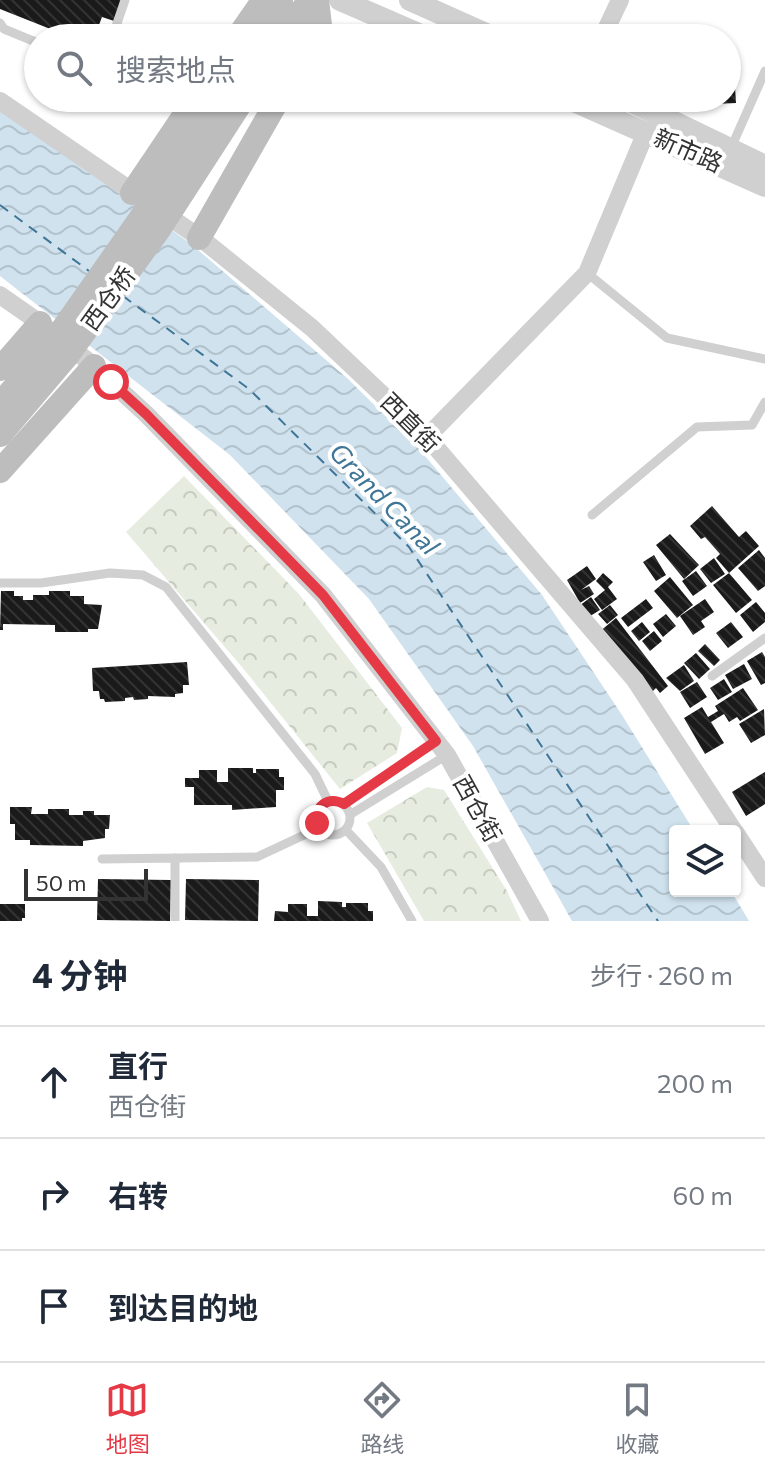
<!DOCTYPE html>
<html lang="zh">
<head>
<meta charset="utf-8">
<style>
  body { margin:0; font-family:Commissioner,"Noto Sans SC",sans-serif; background:#f2f2f3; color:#1f2937 }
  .controls { position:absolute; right:24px; bottom:24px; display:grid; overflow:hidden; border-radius:8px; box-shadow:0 2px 6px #0004 }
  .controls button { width:72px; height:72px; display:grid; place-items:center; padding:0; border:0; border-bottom:2px solid #e0e1e3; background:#fff; color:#1f2937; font:40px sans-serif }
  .scale { position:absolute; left:24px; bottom:20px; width:124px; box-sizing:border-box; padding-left:8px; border:4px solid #333; border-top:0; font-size:22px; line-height:28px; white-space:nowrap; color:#333; -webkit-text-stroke:6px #fff; paint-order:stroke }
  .stop { position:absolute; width:24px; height:24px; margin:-18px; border:6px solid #e63946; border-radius:50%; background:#fff }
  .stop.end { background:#e63946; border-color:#fff; box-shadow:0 2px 8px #0008 }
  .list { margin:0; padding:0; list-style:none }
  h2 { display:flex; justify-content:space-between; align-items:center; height:104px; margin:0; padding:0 32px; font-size:34px }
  h2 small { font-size:26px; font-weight:400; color:#747a83 }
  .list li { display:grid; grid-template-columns:52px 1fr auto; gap:24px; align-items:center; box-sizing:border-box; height:112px; padding:0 32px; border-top:2px solid #e0e1e3 }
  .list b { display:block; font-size:30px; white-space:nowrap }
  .list p { margin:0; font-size:26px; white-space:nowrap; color:#747a83 }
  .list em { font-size:26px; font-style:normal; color:#747a83 }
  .icon { flex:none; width:44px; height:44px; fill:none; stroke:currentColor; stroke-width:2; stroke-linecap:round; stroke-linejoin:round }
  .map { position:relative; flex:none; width:765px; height:921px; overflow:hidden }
  .search { position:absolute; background:#fff; box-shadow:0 2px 6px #0004; left:24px; right:24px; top:24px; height:88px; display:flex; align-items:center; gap:20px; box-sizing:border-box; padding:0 28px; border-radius:44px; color:#747a83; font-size:30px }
  .sheet { height:440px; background:#fff }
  nav { display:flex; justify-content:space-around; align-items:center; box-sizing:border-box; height:112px; border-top:2px solid #e0e1e3; background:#fff; font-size:22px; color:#747a83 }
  nav a { display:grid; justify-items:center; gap:4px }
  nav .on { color:#e63946 }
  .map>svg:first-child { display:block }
</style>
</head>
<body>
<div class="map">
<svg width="765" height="921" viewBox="0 0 765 921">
  <defs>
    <pattern id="forest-crowns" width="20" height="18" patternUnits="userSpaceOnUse" patternTransform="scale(2)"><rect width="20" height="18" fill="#e6ecdf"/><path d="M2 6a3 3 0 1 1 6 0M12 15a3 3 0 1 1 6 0" fill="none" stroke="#c6cbc0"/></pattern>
    <pattern id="water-waves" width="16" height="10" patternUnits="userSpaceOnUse" patternTransform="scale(2)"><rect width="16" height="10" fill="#cfe2ee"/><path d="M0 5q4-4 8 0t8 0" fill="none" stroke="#b2c2cd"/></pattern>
    <pattern id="building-back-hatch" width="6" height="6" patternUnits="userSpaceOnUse" patternTransform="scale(2)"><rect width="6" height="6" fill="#1a1a1a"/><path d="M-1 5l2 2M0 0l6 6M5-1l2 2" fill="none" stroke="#333"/></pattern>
  </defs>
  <rect width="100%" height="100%" fill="#fff"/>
  <!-- forest -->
  <path fill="url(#forest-crowns)" d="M 184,476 L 299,594 L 402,728 L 397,753 L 340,789 L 242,667 L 126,532 Z
    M 427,787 L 444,790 L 507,891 L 521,921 L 424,921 L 367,823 Z"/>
  <!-- water -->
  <path fill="url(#water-waves)" d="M 0,110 L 190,243 L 347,378 L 420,450 L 542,595 L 622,715 L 694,831 L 675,831 L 675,891 L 731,891 L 749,921 L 572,921 L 473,746 L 369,599 L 230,455 L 0,276 Z"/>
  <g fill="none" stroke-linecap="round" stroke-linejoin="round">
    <!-- ferry -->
    <path stroke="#3f7597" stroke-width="2" stroke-dasharray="10 8" stroke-linecap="butt" d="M 0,205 L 89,271
      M 123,296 L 249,389 L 409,547 L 658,921"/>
  </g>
  <!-- building -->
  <path fill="url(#building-back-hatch)" d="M 0,0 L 122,0 L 114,21 L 102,17 L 94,38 L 73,38 L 0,9 Z
    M 727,87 L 735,87 L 736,103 L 714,104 L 714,98 L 727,98 Z
    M 712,506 L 739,537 L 746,531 L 759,546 L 729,573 L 716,558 L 720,554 L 705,537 L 701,539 L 690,526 Z
    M 670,534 L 699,565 L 684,579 L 656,545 Z
    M 759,550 L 765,558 L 765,586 L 758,591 L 738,568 Z
    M 654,555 L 666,575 L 656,581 L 643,562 Z
    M 714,558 L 725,574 L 711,583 L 700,569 Z
    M 587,566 L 596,579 L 581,590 L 589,586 L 594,594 L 580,603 L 567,580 Z
    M 696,571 L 707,586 L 693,596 L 682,581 Z
    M 603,573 L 613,582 L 608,587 L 617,599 L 602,610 L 594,599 L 605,590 L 596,581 Z
    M 729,573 L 752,600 L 736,613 L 713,585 Z
    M 670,577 L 693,605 L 677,618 L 654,591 Z
    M 1,591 L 14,591 L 14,596 L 23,596 L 23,600 L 33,600 L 33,595 L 49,595 L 49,591 L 70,591 L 70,596 L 84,596 L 84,604 L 102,605 L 98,629 L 88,629 L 88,632 L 55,632 L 55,625 L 3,624 L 3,630 L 0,630 Z
    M 591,597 L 600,610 L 587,618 L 579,606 Z
    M 646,599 L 653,608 L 628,627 L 621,618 Z
    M 705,599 L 714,612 L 701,621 L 705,627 L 693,635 L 680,616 Z
    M 756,602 L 765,613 L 765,622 L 753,632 L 740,615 Z
    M 610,605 L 618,615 L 607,624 L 598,614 Z
    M 666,614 L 676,626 L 663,637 L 653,624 Z
    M 616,618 L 668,686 L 660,693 L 656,688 L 651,693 L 599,632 Z
    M 642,622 L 650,632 L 639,641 L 631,631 Z
    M 731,622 L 743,637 L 728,648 L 716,633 Z
    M 654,631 L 662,641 L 650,651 L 642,641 Z
    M 705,644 L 720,660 L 714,666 L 698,651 Z
    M 762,652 L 765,657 L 765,683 L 761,685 L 747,661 Z
    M 696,653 L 710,669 L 699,679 L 684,663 Z
    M 187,662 L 189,685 L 183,685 L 183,693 L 175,694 L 175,697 L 148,696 L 148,699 L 134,700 L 133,697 L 125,698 L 125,701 L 105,702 L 104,699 L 100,699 L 99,691 L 93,691 L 92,668 Z
    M 744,664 L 752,679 L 733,689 L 725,675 Z
    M 684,665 L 694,681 L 680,691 L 666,678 Z
    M 724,679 L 732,692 L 718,700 L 710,688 Z
    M 697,682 L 707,697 L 690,708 L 680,692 Z
    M 743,688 L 758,710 L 740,721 L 737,717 L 729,722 L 724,714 L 711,722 L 724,743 L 705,754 L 684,718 L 702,707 L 708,717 L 718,711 L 715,706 Z
    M 764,709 L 765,735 L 751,743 L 739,724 Z
    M 228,768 L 253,768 L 253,773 L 256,773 L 256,769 L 279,769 L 279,777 L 284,777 L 284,790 L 276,790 L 276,807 L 232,810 L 232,805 L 194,805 L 194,787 L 185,787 L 185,778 L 199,778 L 199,770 L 217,770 L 217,782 L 228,782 Z
    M 765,772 L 765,804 L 746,816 L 732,792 Z
    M 10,807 L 32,807 L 31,814 L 48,814 L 48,809 L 69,809 L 69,815 L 83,815 L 83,811 L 94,811 L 94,815 L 110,815 L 109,829 L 105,829 L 105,838 L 83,841 L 83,846 L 30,845 L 30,840 L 15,840 L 15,824 L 10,824 Z
    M 98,879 L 171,880 L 170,921 L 97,920 Z
    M 186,879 L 259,880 L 258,921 L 185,920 Z
    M 318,901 L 342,902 L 342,907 L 346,907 L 346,903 L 368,903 L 368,911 L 373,911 L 373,921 L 274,921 L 275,911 L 288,912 L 288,904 L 307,904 L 307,916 L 318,916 Z
    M 0,904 L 25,904 L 25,918 L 22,918 L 22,921 L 0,921 Z"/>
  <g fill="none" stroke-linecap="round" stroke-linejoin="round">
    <!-- service -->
    <path stroke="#d0d0d0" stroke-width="9" d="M 0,23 L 4,29 L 38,43
      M 112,38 L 125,0
      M 731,148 L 765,71
      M 587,273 L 667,338 L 765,359
      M 592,515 L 697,427 L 752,425 L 765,402
      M 0,583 L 41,583 L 110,573 L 143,575 L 166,587 L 315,774 L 328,801
      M 712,676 L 765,638
      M316 818a17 17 0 1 1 34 0a17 17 0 1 1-34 0Z
      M 344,804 L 436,741
      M 351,814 L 447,755
      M 346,830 L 381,867 L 412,921
      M 102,859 L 257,857 L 319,828
      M 175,921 L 175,858"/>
    <!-- minor -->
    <path stroke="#d0d0d0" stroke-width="18" d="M 602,38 L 620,0
      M 0,101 L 203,240 L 312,328 L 427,437 L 635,680 L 734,831
      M 0,295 L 40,323 L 94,366 L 146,414 L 323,595 L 447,755 L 540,921
      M 427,437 L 587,273 L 646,132
      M 735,832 L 765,878"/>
    <!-- tertiary -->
    <path stroke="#d0d0d0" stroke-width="22" d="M 340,0 L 428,38
      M 410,0 L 495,38
      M 567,98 L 765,186
      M 624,98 L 765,166"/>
    <!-- secondary -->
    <path stroke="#bdbdbd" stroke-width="24" d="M 237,38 L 260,5 L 267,0
      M 258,38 L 281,2
      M 284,38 L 309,0
      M 313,38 L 320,25 L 317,0
      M 132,193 L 196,98
      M 199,238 L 279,98
      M 0,369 L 40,323
      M 0,404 L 53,343 L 138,222 L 219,98
      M 0,435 L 67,356 L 158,231 L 244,98
      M 0,471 L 94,366"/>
  </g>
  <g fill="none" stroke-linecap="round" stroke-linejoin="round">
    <!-- route -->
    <path stroke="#e63946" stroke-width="10" d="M 111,382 L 146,414 L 323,595 L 436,741 L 344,804 C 328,796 314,806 317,823"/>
  </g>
  <g text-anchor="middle" stroke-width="8" stroke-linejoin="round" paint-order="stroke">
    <!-- street labels -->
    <g font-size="24" fill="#333" stroke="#fff">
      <text transform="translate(688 151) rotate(24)" y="8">新市路</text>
      <text transform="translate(109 299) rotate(-54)" y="8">西仓桥</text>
      <text transform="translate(410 423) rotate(45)" y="8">西直街</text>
      <text transform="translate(477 809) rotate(61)" y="8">西仓街</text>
    </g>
    <!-- water labels -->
    <g font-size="26" font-style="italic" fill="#3f7597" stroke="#fff">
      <text transform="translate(384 499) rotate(46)" y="9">Grand Canal</text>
    </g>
  </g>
</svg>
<div class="controls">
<button><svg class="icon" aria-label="layers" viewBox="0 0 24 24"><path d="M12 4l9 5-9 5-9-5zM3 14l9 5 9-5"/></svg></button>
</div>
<div class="scale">50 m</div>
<div class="stop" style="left:111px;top:382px"></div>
<div class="stop end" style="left:317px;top:823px"></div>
<div class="search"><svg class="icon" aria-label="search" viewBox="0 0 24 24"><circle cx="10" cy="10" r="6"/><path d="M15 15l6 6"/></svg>搜索地点</div>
</div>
<section class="sheet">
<h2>4 分钟<small>步行 · 260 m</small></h2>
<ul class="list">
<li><svg class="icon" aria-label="ahead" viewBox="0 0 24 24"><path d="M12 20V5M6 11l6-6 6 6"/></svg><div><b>直行</b><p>西仓街</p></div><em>200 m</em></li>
<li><svg class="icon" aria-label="right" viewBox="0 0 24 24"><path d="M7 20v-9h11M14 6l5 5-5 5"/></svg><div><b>右转</b></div><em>60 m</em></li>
<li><svg class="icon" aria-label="arrive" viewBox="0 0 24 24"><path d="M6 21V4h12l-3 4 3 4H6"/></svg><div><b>到达目的地</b></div></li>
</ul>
</section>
<nav>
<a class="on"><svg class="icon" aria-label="map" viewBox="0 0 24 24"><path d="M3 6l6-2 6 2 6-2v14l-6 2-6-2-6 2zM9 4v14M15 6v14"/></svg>地图</a>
<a><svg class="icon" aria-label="directions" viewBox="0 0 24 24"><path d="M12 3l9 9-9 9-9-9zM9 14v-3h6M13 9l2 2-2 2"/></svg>路线</a>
<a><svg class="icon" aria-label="saved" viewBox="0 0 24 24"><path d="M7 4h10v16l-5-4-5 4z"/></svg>收藏</a>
</nav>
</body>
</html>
